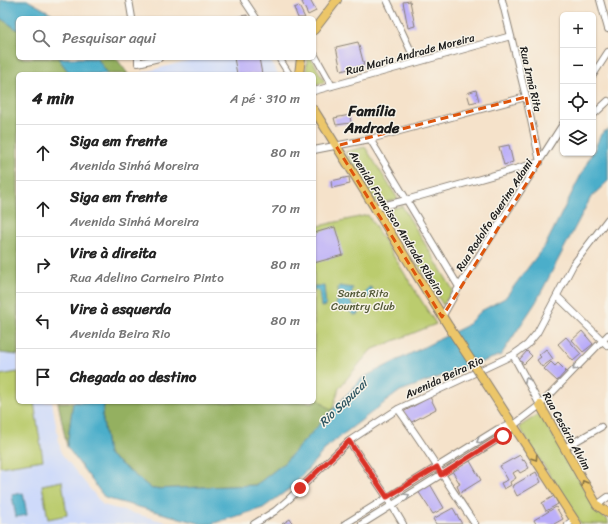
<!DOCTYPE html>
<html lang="pt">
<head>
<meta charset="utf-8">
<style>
  body { margin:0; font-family:Sriracha,sans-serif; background:#f6f6f6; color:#222 }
  .controls { position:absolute; right:12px; top:12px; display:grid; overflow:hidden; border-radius:6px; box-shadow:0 1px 3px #0004 }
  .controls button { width:36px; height:36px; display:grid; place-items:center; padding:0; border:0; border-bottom:1px solid #e0e0e0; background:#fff; color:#222; font:20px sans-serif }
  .stop { position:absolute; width:12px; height:12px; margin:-9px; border:3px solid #d93025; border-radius:50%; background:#fff }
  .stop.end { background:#d93025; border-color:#fff; box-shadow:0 1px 4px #0008 }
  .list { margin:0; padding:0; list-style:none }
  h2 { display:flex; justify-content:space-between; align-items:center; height:52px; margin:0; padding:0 16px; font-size:17px }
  h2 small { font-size:13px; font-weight:400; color:#767676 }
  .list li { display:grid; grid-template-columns:26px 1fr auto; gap:12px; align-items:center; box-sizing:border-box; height:56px; padding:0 16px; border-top:1px solid #e0e0e0 }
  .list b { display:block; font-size:15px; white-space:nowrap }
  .list p { margin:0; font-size:13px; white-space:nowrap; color:#767676 }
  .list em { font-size:13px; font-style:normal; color:#767676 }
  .icon { flex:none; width:22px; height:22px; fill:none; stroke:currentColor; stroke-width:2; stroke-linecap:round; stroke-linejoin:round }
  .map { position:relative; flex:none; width:608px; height:524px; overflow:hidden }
  .search { position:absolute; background:#fff; box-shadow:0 1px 3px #0004; left:16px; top:16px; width:300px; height:44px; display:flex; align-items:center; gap:10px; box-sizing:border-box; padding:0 14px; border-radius:6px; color:#767676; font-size:15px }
  .panel { position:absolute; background:#fff; box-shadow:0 1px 3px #0004; left:16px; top:72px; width:300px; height:332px; border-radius:6px }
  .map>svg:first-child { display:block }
</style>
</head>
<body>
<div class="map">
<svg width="608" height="524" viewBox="0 0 608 524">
  <rect width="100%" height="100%" fill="#f7f3e8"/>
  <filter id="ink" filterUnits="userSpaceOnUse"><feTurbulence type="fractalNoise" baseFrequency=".025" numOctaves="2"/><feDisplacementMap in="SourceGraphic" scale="8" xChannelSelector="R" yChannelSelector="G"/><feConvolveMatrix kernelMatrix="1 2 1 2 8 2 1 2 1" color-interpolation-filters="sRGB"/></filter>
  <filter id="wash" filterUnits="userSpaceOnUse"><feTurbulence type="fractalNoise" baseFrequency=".012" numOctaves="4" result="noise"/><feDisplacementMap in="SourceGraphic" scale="16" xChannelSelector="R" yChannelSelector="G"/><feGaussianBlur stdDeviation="0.9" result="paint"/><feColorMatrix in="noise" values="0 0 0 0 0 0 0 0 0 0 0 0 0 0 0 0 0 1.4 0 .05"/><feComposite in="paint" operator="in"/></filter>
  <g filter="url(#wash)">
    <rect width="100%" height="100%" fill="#f5e2ca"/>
    <!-- built -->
    <path fill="#cedafa" d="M 198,58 L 269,58 L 278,74 L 137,74 Z
      M 18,333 L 18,402 L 52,402 L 61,453 L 103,505 L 173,524 L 0,524 L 0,336 Z"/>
    <!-- green -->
    <path fill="#bbcc6e" stroke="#6c7445" d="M 307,58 L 311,58 L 325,82 L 314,85 L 314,74 L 306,74 Z
      M 365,147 L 398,199 L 377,204 L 345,152 Z
      M 402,206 L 453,290 L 443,305 L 384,210 Z
      M 368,215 L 436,324 L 371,350 L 339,388 L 332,411 L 314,396 L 314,227 Z
      M 18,372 L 18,402 L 34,402 L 43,460 L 0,467 L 0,375 Z
      M 540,413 L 597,510 L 608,521 L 608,524 L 581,524 L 519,427 Z
      M 62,481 L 67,515 L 48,519 L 42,485 Z"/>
    <!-- forest -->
    <path fill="#94b061" stroke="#58663e" d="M 0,18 L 18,30 L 18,58 L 58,58 L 70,74 L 18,74 L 18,355 L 0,353 Z
      M 97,58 L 116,58 L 128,74 L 108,74 Z
      M 314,396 L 332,411 L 284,463 L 256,485 L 152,489 L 108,454 L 102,414 L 105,402 L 314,402 Z
      M 58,402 L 73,402 L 67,447 Z"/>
    <!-- water -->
    <path fill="#4baeca" stroke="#346573" d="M 0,0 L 27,0 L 51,13 L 57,18 L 18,18 L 18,30 L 0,18 Z
      M 58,58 L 97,58 L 108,74 L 70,74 Z
      M 608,129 L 608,181 L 591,197 L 536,302 L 501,355 L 400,391 L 329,445 L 292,487 L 263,508 L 211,524 L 202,524 L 105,498 L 67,447 L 73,402 L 105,402 L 102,414 L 108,454 L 152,489 L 256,485 L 284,463 L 362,378 L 466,326 L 481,311 L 505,298 L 546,244 L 592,153 L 593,153 L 601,134 Z
      M 314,286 L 324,286 L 326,306 L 321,307 L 319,291 L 314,290 Z
      M 339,286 L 353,288 L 349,301 L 354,306 L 360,307 L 359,314 L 354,315 L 349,311 L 335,307 L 338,299 L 338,288 Z
      M 369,287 L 372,288 L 373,292 L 375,294 L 374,297 L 366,297 L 364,295 Z
      M 23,493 L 27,515 L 16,517 L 12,495 Z"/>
    <g id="blocks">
      <!-- building -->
      <path fill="#b9acf9" d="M 305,0 L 310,0 L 316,11 L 308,15 L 302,2 Z
        M 410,1 L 415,26 L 408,28 L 403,2 Z
        M 299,6 L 305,18 L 298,18 L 294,8 Z
        M 247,15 L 248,18 L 235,18 L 235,17 Z
        M 358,42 L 364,65 L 341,71 L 336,47 Z
        M 234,58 L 259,58 L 262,74 L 237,74 Z
        M 476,90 L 479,101 L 470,103 L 467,93 Z
        M 350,115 L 351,123 L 336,125 L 334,118 Z
        M 509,145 L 513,162 L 504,165 L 499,147 Z
        M 349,177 L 350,184 L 332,188 L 331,181 Z
        M 335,227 L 343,255 L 314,263 L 314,233 Z
        M 582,331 L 593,344 L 583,352 L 572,340 Z
        M 566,337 L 581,354 L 573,361 L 558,344 Z
        M 546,349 L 553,359 L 542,367 L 537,360 L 541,357 L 539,355 Z
        M 527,351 L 532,356 L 524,364 L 519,360 Z
        M 551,362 L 555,366 L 558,363 L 566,371 L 557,381 L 544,369 Z
        M 430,397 L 436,409 L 410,423 L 403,412 Z
        M 520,455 L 523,461 L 524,460 L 529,468 L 520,473 L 518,470 L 513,473 L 516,478 L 510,482 L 511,485 L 504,489 L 501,483 L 508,480 L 500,466 Z
        M 470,461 L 481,480 L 460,493 L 457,486 L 460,484 L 452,471 Z
        M 536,472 L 541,482 L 517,496 L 512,486 Z
        M 430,484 L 444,508 L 433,514 L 418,491 Z
        M 554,496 L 558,504 L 546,511 L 542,503 Z
        M 556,507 L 563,519 L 554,524 L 536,524 L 534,520 Z
        M 453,508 L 462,524 L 436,524 L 433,519 Z
        M 290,519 L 293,524 L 282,524 Z"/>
    </g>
  </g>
  <g filter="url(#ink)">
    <use href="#blocks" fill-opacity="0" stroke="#887f73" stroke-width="1"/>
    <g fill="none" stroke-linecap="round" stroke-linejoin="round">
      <!-- minor casing -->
      <g stroke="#887f73" stroke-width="8">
        <path id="minor" d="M 129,0 L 132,18
          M 244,0 L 256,18
          M 387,0 L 416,62
          M 600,0 L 608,29
          M 314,54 L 332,86
          M 138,58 L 138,63 L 159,58
          M 279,58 L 289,74
          M 593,75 L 608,52
          M 314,91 L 511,36
          M 593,115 L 608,101
          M 370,139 L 459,287
          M 314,150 L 370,139 L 526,97
          M 374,208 L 406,200 L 540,162 L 526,97 L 502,0
          M 557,296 L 608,346
          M 442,317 L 459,287 L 563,124
          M 513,355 L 540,405
          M 398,409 C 425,446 449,486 475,524
          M 349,441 L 387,497 L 403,524
          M 564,448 L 601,427
          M 597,505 L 608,497
          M 254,524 L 275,511 L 289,499 L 349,441 L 375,424 L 398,409 L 513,355 L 527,345 L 537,333 L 573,265 L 608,219
          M 345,524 L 498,429 L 512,425
          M 362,524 L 503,436 L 514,425 L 540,405 L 608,335
          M 568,524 L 574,520"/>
      </g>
      <!-- major casing -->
      <g stroke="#887f73" stroke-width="10">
        <path id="major" d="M 314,30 L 337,0
          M 299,74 L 301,58
          M 314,110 L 449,327
          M 482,377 L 577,524
          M 540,405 L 597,505 L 608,513"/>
      </g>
      <!-- minor -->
      <use href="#minor" stroke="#fff" stroke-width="6"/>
      <!-- major -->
      <use href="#major" stroke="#ecc669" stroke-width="8"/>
      <!-- major-bridge casing -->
      <g stroke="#887f73" stroke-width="10" stroke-linecap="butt">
        <path id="major-bridge" d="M 449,327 L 482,377"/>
      </g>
      <!-- major-bridge -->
      <use href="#major-bridge" stroke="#ecc669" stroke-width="8"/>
    </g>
    <!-- one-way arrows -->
    <defs><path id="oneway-chevron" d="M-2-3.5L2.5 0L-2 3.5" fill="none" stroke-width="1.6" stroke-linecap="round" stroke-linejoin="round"/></defs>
    <g stroke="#999">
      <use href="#oneway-chevron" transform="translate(575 368) rotate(134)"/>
      <use href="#oneway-chevron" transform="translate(527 380) rotate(-119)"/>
      <use href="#oneway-chevron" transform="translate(479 441) rotate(148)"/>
      <use href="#oneway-chevron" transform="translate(407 496) rotate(-31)"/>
    </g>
    <g stroke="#847142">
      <use href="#oneway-chevron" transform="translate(535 458) rotate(57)"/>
      <use href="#oneway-chevron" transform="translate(584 483) rotate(-120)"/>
    </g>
  </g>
  <g fill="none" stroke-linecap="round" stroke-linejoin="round" filter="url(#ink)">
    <!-- route -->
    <path stroke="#d93025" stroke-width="5" d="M 300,488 L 349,441 L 387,497 L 437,467 L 441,475 L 503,436"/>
  </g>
  <!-- marked area -->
  <path fill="none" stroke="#de560d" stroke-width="3" stroke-dasharray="8 5" stroke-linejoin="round" d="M 526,97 L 540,162 L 442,317 L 336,146 Z"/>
  <g text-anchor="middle" stroke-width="3" stroke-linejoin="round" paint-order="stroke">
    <!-- street labels -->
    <g font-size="11" fill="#1c1c1c" stroke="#f7f3e8">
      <text transform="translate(410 54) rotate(-15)" y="4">Rua Maria Andrade Moreira</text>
      <text transform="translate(531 79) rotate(77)" y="4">Rua Irmã Rita</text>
      <text transform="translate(494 215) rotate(-57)" y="4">Rua Rodolfo Guerino Adami</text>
      <text transform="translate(397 223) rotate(58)" y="4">Avenida Francisco Andrade Ribeiro</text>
      <text transform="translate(444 377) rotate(-25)" y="4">Avenida Beira Rio</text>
      <text transform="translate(567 431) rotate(61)" y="4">Rua Cesário Alvim</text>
    </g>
    <!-- park labels -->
    <g font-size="11" fill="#545a39" stroke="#f7f3e8">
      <text x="363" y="297">Santa Rita<tspan x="363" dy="13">Country Club</tspan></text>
    </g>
    <!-- water labels -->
    <g font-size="12" font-style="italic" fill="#2f5662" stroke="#f7f3e8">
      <text transform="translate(343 403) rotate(-44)" y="4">Rio Sapucaí</text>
    </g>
    <!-- district labels -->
    <g font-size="15" font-weight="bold" fill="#1c1c1c" stroke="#f7f3e8">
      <text x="372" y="116">Família<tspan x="372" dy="17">Andrade</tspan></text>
    </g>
  </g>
</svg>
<div class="controls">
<button>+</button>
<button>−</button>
<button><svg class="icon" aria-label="locate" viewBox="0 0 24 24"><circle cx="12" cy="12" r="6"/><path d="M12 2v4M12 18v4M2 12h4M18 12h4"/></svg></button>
<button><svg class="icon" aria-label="layers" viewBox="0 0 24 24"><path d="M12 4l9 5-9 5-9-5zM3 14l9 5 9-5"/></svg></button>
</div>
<div class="stop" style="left:503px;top:436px"></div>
<div class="stop end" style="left:300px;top:488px"></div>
<div class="search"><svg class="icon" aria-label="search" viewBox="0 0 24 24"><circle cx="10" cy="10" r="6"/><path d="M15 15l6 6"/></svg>Pesquisar aqui</div>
<section class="panel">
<h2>4 min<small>A pé · 310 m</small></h2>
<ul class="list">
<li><svg class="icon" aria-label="ahead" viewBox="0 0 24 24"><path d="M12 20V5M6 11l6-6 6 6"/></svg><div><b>Siga em frente</b><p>Avenida Sinhá Moreira</p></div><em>80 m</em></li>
<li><svg class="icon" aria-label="ahead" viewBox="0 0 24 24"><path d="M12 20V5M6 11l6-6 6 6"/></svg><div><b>Siga em frente</b><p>Avenida Sinhá Moreira</p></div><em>70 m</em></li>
<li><svg class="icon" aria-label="right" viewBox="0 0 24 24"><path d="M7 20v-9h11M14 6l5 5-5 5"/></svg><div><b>Vire à direita</b><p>Rua Adelino Carneiro Pinto</p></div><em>80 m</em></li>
<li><svg class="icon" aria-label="left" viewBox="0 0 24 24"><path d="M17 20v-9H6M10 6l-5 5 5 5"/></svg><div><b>Vire à esquerda</b><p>Avenida Beira Rio</p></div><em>80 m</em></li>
<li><svg class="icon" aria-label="arrive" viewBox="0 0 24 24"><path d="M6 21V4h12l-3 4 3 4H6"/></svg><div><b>Chegada ao destino</b></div></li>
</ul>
</section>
</div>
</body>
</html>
